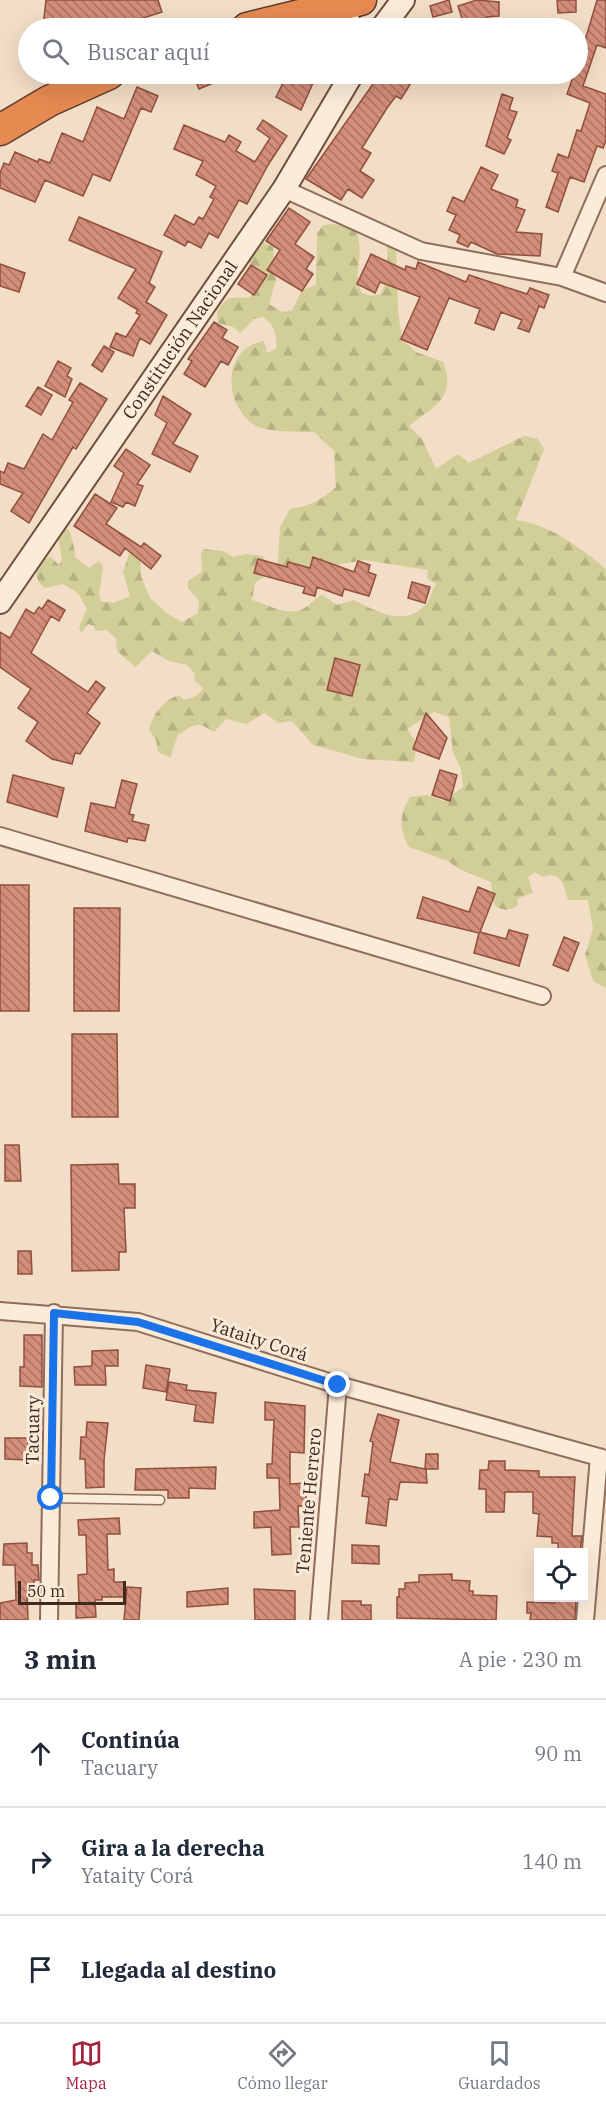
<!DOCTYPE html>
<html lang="es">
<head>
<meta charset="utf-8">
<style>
  body { margin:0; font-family:"IBM Plex Serif",serif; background:#f6f6f7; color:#1f2937 }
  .controls { position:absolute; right:18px; bottom:18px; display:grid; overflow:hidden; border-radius:0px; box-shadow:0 6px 24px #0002 }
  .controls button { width:54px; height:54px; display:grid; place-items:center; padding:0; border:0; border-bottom:2px solid #e0e1e3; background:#fff; color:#1f2937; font:30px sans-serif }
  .scale { position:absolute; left:18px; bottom:15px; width:108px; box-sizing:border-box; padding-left:6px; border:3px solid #3e281f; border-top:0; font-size:16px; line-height:21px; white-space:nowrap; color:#3e281f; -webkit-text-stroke:4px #f9e9d6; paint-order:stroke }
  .stop { position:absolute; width:18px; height:18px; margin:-14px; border:4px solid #1a73e8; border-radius:50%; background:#fff }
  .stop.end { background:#1a73e8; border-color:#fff; box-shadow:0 2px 6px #0008 }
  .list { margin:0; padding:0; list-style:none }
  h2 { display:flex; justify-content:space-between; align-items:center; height:78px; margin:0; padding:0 24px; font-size:26px }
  h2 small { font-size:20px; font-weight:400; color:#747a83 }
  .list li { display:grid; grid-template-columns:39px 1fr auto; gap:18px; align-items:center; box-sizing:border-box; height:108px; padding:0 24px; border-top:2px solid #e0e1e3 }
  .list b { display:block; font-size:22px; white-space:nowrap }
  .list p { margin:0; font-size:20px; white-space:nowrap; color:#747a83 }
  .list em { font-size:20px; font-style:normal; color:#747a83 }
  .icon { flex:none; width:33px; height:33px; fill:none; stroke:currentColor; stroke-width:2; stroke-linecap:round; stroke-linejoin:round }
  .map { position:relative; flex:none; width:606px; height:1620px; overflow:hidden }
  .search { position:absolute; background:#fff; box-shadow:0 6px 24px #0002; left:18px; right:18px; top:18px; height:66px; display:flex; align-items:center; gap:15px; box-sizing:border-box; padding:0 21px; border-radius:33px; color:#747a83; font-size:22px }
  .sheet { height:402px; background:#fff }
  nav { display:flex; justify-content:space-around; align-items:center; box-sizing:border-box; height:84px; border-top:2px solid #e0e1e3; background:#fff; font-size:16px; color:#747a83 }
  nav a { display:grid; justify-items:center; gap:3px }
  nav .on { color:#a4243c }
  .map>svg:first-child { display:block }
</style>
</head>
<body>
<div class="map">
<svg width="606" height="1620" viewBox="0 0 606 1620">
  <defs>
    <pattern id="forest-firs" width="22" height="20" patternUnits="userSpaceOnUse" patternTransform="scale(1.5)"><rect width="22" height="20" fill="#d2ce98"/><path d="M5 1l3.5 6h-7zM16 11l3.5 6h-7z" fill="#b5b183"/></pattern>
    <pattern id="building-back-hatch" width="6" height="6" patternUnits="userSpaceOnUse" patternTransform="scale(1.5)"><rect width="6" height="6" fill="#d38e79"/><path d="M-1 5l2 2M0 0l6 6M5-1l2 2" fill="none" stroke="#ad7463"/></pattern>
  </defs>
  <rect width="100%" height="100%" fill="#f2ddc6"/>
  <!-- forest -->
  <path fill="url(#forest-firs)" d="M 333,224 L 353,228 C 369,248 350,272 362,293 L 372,296 L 381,294 L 388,275 L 387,243 L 396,243 L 398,311 L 402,339 L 416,352 L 443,362 C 458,399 431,407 409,426 L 422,439 L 436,469 L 458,454 L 469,463 L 524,436 L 538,439 L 544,449 L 516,520 C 550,524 580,548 606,569 L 606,988 L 593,981 L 585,955 L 593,929 L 588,900 L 568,900 C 564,886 561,870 543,877 L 535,872 L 528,877 L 533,893 L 518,898 L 517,906 C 508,911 503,911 494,905 L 491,882 L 459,869 L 448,861 L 409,847 C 399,828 399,816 410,797 L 427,795 L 444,801 L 463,787 L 461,769 L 453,753 L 449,717 L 434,712 L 407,729 L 417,744 L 414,762 L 363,759 L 313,745 L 292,721 L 278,723 L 265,713 L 246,724 L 226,719 L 214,732 C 196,721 196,723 178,735 L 170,757 L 158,752 L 156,740 L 149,730 C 153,713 163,701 179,695 L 184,700 C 192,698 199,696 203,688 L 194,680 L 195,674 L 187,665 L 169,661 L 152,651 L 135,667 L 117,651 L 116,639 L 107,630 L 95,631 L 94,626 L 88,624 L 81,633 L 79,627 L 87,609 L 78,593 L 63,584 L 45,588 C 31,579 35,560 51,557 L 59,565 L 62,560 L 58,537 L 64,527 L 69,530 C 71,536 76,551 75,557 L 89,568 L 99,561 L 103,566 L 99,596 L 101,601 L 113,603 L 130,596 L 123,572 L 131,548 L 140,550 L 141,576 L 150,598 L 168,614 L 182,622 L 198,613 L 199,601 L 188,587 L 188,581 L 202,572 L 201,554 L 204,549 L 223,551 L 233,557 L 245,554 L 263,556 L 271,572 L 255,583 L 252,600 C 269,605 286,617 303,609 C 311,605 314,598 322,595 L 337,605 L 354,600 C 375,611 405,628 425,605 C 430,601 432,590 436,584 L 427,578 L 428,570 L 365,560 L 341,564 L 328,574 L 291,575 L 278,564 L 280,527 L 290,509 C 310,506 321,500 336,487 L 334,451 L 314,432 C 301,432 267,432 256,426 C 223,406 221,348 264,341 L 267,353 L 276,349 C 278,337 274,323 263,317 L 254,319 L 240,333 L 233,327 L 218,323 L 217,312 C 230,292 229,300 250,297 L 265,275 L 262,270 L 244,260 L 260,241 L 273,247 L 276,280 L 269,304 L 282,312 L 292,310 L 302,290 L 316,285 L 317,234 L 323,225 Z"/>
  <!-- building -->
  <path fill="url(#building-back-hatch)" stroke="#914f3d" stroke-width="1.5" d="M 46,0 L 158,0 L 162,12 L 112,28 L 57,28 L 43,27 Z
    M 449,0 L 452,12 L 433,17 L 430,6 Z
    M 477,0 L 499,2 L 499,16 L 487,17 L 489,22 L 465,28 L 458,6 Z
    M 557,0 L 576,0 L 576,12 L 558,13 Z
    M 597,0 L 606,0 L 606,48 L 597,45 L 583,86 L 606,94 L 606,140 L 603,148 L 597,146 L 584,182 L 570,177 L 558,212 L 546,207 L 558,173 L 552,171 L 558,154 L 568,158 L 577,130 L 581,131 L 590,103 L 567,94 L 574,74 L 578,74 L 578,64 Z
    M 193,74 L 235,74 L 199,89 Z
    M 297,74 L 317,74 L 301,110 L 276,97 L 284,81 L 292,84 Z
    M 380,74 L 406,74 L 414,78 L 401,99 L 396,96 L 387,108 L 362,148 L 371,153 L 360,171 L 374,180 L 362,198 L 348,189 L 341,200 L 306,179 Z
    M 137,87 L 158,96 L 151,112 L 141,108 L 110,181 L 93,174 L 83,196 L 45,180 L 35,202 L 0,188 L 0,173 L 4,163 L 9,165 L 15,152 L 38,162 L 39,159 L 50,163 L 62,133 L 83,142 L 97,107 L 124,119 Z
    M 502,94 L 513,98 L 509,110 L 517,112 L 507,138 L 511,140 L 504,154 L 486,146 Z
    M 263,120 L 287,136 L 268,165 L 247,204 L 239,200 L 218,238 L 209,233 L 201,248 L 188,241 L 185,246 L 164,235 L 175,215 L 194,225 L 199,217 L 203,219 L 214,199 L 210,197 L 216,186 L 196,175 L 203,161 L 174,149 L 184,125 L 225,142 L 229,135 L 241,142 L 236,151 L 255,162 L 270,138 L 257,129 Z
    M 481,167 L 498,175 L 491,189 L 518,200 L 516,207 L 525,210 L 516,232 L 542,234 L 540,256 L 497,254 L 471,242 L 468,247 L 457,242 L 460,235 L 449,230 L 456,215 L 447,211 L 453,197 L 464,202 Z
    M 289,208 L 310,222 L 295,244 L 314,257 L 306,269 L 313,274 L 302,291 L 267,270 L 280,250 L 266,241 Z
    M 79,217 L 162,252 L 149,283 L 155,287 L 146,302 L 167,315 L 150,344 L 140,338 L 133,356 L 110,347 L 116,333 L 126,337 L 140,315 L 136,313 L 138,310 L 118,298 L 136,269 L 69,240 Z
    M 371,254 L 405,270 L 406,266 L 416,269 L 418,262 L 466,282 L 469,275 L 527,294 L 530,288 L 549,295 L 544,308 L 539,306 L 529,332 L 518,328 L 522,320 L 501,312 L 494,330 L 475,323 L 480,309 L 449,298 L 427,350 L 401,339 L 420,297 L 380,282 L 375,293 L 357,284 Z
    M 0,264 L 25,273 L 19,292 L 0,286 Z
    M 251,265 L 267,275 L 254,295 L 238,284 Z
    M 214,322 L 227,330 L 222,338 L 238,347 L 228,365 L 221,361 L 205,387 L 184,374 L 192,361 L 188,359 Z
    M 104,346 L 114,352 L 102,372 L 92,365 Z
    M 58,361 L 71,368 L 67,376 L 72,379 L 65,397 L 45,386 Z
    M 80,383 L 107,399 L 76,449 L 73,447 L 29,523 L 11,511 L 23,493 L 0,484 L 0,471 L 4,473 L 8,463 L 24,469 L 43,434 L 52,440 L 73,402 L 69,400 Z
    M 38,387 L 52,395 L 41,415 L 26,406 Z
    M 163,396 L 191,414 L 173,444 L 198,456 L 190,472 L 152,454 L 167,423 L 155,415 Z
    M 126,449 L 150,465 L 137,484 L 143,486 L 135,506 L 126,502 L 123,507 L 111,502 L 124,473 L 114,466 Z
    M 95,494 L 117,508 L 106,524 L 141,547 L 144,543 L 161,556 L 151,569 L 125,548 L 120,556 L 74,526 Z
    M 313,557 L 354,572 L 358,561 L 370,565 L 368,572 L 376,575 L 369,596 L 344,589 L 342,596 L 317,587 L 315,596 L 303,593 L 305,587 L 254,573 L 258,559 L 287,567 L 288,562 L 310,568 Z
    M 412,582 L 430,587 L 425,603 L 408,598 Z
    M 48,600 L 65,610 L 59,621 L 51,616 L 31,653 L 88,692 L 96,681 L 105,688 L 87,713 L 100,723 L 80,754 L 75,753 L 72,764 L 52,759 L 26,741 L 38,722 L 18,708 L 31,689 L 0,667 L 0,632 L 10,638 L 26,609 L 34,614 L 39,607 L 42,609 Z
    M 335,658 L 360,665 L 352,696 L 327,690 Z
    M 426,713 L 447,738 L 439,759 L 413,749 Z
    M 440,770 L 457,775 L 450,801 L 432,795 Z
    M 13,775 L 64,788 L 57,817 L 7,802 Z
    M 122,780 L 137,784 L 129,814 L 134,815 L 132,821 L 149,825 L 145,841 L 128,838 L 127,842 L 85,831 L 91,803 L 115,808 Z
    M 0,885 L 29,885 L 29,1011 L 0,1011 Z
    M 478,887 L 495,894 L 480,932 L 506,939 L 509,930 L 528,935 L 519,966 L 474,953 L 479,933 L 417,918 L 423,897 L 469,912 Z
    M 74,908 L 120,908 L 119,1011 L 74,1011 Z
    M 564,937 L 579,943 L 568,971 L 553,965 Z
    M 72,1034 L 117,1034 L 118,1117 L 72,1117 Z
    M 5,1145 L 19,1145 L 21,1181 L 5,1181 Z
    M 118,1164 L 119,1184 L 135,1184 L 135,1208 L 124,1208 L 126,1252 L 119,1252 L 119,1270 L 72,1271 L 71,1165 Z
    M 18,1251 L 31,1251 L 32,1274 L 18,1274 Z
    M 24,1335 L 42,1335 L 42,1387 L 20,1386 L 20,1367 L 24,1367 Z
    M 118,1350 L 118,1366 L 105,1366 L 106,1385 L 75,1385 L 74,1367 L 92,1366 L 92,1351 Z
    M 146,1365 L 170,1369 L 166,1392 L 143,1388 Z
    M 169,1382 L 187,1385 L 186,1390 L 216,1393 L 213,1423 L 194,1421 L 196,1405 L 166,1400 Z
    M 265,1402 L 305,1406 L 304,1453 L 290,1452 L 290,1484 L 306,1483 L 306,1506 L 298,1506 L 299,1527 L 290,1527 L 291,1554 L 272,1555 L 271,1527 L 254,1528 L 254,1512 L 280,1510 L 279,1478 L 267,1478 L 267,1464 L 272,1464 L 274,1420 L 265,1420 Z
    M 378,1414 L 399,1420 L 390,1462 L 425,1469 L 426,1454 L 438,1454 L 438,1469 L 426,1469 L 427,1483 L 400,1482 L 397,1500 L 389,1499 L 386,1526 L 366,1523 L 369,1497 L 362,1496 L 365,1474 L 369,1475 L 373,1442 L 370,1441 Z
    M 87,1422 L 108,1423 L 104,1460 L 104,1487 L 86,1488 L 85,1459 L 80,1459 L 81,1437 L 86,1437 Z
    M 5,1438 L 28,1438 L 28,1460 L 5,1459 Z
    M 489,1461 L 505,1461 L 505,1470 L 539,1471 L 539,1477 L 575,1477 L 572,1536 L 582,1536 L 580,1552 L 558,1552 L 558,1543 L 552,1543 L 552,1537 L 537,1536 L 539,1514 L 533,1513 L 533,1492 L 505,1492 L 504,1512 L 486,1512 L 486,1489 L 479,1489 L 480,1470 L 488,1470 Z
    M 216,1467 L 215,1489 L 189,1488 L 189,1498 L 168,1498 L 168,1490 L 135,1490 L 136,1469 Z
    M 119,1518 L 120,1534 L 107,1534 L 108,1570 L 114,1569 L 114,1582 L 124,1582 L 124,1597 L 102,1597 L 102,1600 L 95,1600 L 96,1617 L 76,1618 L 76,1604 L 79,1604 L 78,1575 L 87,1574 L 86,1535 L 79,1535 L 78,1520 Z
    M 27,1543 L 27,1553 L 32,1553 L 32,1565 L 38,1565 L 39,1580 L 34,1580 L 34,1590 L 27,1590 L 28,1620 L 0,1620 L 0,1603 L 16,1600 L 15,1565 L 3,1565 L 4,1544 Z
    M 352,1545 L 379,1546 L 379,1564 L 352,1563 Z
    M 452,1574 L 452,1580 L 470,1581 L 469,1591 L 473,1591 L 473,1595 L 497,1596 L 496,1620 L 397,1618 L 397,1597 L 399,1597 L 399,1589 L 405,1589 L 405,1583 L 419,1582 L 419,1575 Z
    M 127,1587 L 141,1588 L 139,1620 L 124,1620 Z
    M 228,1588 L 228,1604 L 187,1607 L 187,1592 Z
    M 254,1589 L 295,1591 L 295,1620 L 255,1620 Z
    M 556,1598 L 576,1598 L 575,1620 L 530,1620 L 531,1613 L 527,1613 L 527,1602 L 555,1603 Z
    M 342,1601 L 361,1601 L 361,1605 L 371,1605 L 371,1620 L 342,1620 Z"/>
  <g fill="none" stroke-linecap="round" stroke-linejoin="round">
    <!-- lane casing -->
    <g stroke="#8f6d5a" stroke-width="11">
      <path id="lane" d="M 51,1498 L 160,1500"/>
    </g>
    <!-- street casing -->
    <g stroke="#8f6d5a" stroke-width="20">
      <path id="street" d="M 345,4 L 354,28
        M 284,189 L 421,251 L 562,277 L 606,293
        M 562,277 L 606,175
        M 0,836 L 542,996
        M 0,1311 L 138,1322 L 338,1385 L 606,1459
        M 49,1620 L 54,1313
        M 319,1620 L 338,1385
        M 585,1620 L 599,1457"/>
    </g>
    <!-- secondary casing -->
    <g stroke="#714e3d" stroke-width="26">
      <g id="secondary">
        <path d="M 382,28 L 403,0"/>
        <path id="s1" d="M 0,602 L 284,189 L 352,74"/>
      </g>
    </g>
    <!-- highway casing -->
    <g stroke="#5d3b2e" stroke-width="33">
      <path id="highway" d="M 247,28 L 361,0
        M 0,130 L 49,101 L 109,74"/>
    </g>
    <!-- lane -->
    <use href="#lane" stroke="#fbecda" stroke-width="8"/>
    <!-- street -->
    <use href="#street" stroke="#fbecda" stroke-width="16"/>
    <!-- secondary -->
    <use href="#secondary" stroke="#fbecda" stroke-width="22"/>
    <!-- highway -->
    <use href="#highway" stroke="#e78a51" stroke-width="30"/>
  </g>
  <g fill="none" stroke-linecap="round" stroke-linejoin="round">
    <!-- route -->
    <path stroke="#1a73e8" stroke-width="8" d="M 51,1498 L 54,1313 L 138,1322 L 338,1385"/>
  </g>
  <g text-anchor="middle" stroke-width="6" stroke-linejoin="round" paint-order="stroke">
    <!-- street labels -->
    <g font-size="18" fill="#3e281f" stroke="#f9e9d6">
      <text dy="6" stroke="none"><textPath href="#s1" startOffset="318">Constitución Nacional</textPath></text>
      <text transform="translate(259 1340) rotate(18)" y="6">Yataity Corá</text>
      <text transform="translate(33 1430) rotate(-89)" y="6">Tacuary</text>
      <text transform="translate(309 1501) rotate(-85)" y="6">Teniente Herrero</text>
    </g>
  </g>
</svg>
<div class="controls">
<button><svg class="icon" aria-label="locate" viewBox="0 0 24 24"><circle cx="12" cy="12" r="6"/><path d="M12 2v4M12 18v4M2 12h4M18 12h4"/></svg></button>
</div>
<div class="scale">50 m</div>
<div class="stop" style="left:51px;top:1498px"></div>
<div class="stop end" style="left:338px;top:1385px"></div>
<div class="search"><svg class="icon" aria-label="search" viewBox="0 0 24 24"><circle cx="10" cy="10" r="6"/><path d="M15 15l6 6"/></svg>Buscar aquí</div>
</div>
<section class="sheet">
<h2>3 min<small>A pie · 230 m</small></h2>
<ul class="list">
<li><svg class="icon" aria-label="ahead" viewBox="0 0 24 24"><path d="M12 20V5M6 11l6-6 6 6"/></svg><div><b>Continúa</b><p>Tacuary</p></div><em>90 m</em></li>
<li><svg class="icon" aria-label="right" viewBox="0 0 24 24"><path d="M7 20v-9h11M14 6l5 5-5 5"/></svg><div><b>Gira a la derecha</b><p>Yataity Corá</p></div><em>140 m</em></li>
<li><svg class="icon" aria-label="arrive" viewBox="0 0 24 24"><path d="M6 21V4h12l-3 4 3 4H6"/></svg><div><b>Llegada al destino</b></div></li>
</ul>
</section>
<nav>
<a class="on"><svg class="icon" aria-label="map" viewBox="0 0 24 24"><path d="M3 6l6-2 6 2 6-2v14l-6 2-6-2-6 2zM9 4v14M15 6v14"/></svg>Mapa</a>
<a><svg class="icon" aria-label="directions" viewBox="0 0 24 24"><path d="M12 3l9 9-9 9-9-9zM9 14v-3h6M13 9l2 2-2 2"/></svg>Cómo llegar</a>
<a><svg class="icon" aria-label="saved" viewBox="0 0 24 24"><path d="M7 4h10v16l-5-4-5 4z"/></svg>Guardados</a>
</nav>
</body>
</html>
